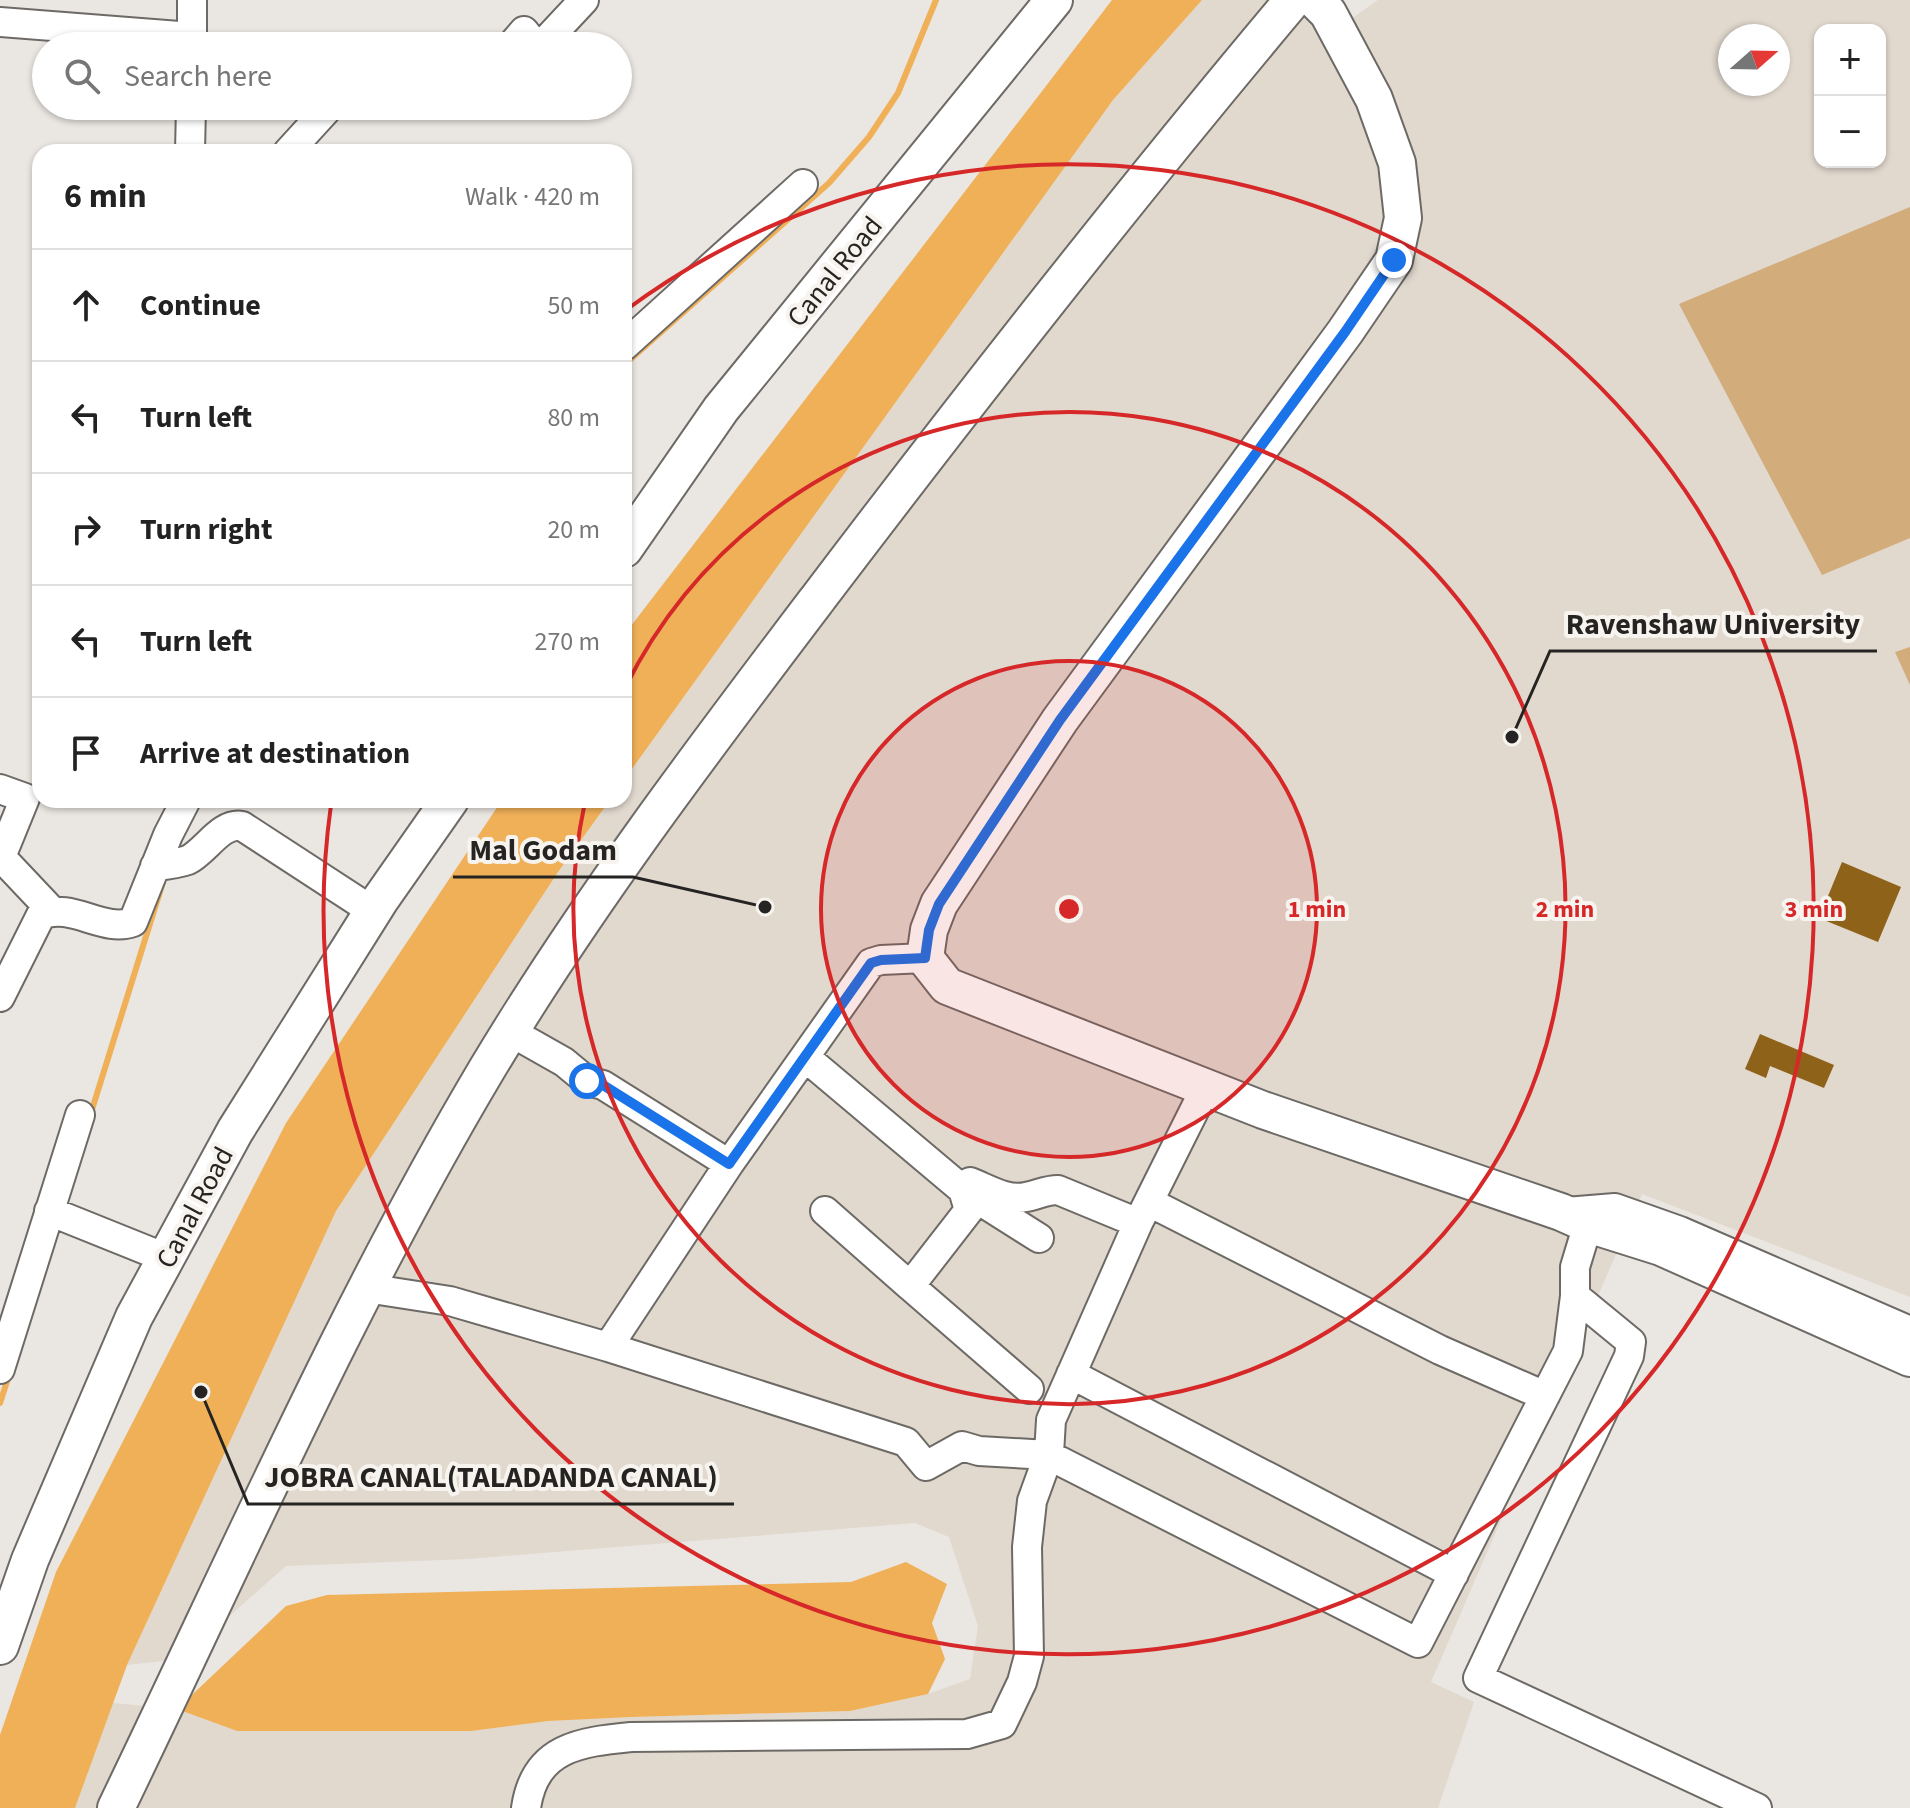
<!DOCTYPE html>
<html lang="en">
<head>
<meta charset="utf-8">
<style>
  body { margin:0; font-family:"Source Sans 3",sans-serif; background:#f6f6f6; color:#222 }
  .controls { position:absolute; right:24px; top:24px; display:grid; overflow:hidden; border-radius:16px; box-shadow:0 2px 6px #0004 }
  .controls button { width:72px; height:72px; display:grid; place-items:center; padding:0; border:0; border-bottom:2px solid #e0e0e0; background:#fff; color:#222; font:40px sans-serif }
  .compass { position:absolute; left:1718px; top:24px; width:72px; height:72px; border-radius:50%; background:#fff; box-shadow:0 2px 6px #0004; rotate:70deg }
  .stop { position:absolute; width:24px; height:24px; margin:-18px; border:6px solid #1a73e8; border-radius:50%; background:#fff }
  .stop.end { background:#1a73e8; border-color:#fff; box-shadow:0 2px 8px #0008 }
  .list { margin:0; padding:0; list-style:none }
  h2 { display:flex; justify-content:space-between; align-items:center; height:104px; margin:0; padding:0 32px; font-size:34px }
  h2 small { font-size:26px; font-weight:400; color:#767676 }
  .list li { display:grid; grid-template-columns:52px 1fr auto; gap:24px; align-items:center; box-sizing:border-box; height:112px; padding:0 32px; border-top:2px solid #e0e0e0 }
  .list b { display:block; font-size:30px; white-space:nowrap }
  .list em { font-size:26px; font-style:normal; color:#767676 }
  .icon { flex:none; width:44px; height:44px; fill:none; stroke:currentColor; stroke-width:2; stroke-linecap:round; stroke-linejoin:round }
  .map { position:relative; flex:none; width:1910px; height:1808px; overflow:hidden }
  .search { position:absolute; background:#fff; box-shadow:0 2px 6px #0004; left:32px; top:32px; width:600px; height:88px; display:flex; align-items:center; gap:20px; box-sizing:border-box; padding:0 28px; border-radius:44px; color:#767676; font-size:30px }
  .panel { position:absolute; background:#fff; box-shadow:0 2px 6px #0004; left:32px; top:144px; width:600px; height:664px; border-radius:24px }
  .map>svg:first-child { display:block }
</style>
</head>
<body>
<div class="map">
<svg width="1910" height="1808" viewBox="0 0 1910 1808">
  <rect width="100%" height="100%" fill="#eae6e1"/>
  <!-- built -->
  <path fill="#e1d8ce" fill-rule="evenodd" d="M 1202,0 L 1290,0 L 1327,36 L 1378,0 L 1910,0 L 1910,1297 L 1642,1194 L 1431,1682 L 1474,1702 L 1438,1808 L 75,1808 L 113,1703 L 177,1709 L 237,1731 L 471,1731 L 548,1721 L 632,1717 L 850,1711 L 928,1694 L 970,1679 L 978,1626 L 949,1537 L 915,1523 L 468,1559 L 286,1566 L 181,1659 L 127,1665 L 336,1211 L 558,872 L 610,800 L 624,800 L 624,780 L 1113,100 ZM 1820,30 L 1880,30 L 1880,162 L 1820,162 ZM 1730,36 L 1778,36 L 1778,84 L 1730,84 Z"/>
  <!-- green -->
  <path fill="#d2ac7b" d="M 1910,207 L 1910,538 L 1822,575 L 1679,304 Z
    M 1910,647 L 1910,685 L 1895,652 Z"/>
  <!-- water -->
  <path fill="#efb058" d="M 1112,0 L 1202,0 L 1113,100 L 624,780 L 624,635 Z
    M 502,800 L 610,800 L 558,872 L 336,1211 L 127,1665 L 75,1808 L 0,1808 L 0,1735 L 56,1572 L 286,1123 Z
    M 906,1562 L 947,1584 L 932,1623 L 945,1659 L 928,1694 L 850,1711 L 632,1717 L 548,1721 L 471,1731 L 237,1731 L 177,1709 L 286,1606 L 327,1595 L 851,1582 Z"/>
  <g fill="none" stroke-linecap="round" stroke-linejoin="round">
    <!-- stream -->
    <path stroke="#efb058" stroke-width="6" d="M 624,365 L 829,183 L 869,137 L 898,93 L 936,0
      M 90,1116 L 163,882
      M 0,1403 L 9,1375"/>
  </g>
  <!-- building -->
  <path fill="#8f6219" d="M 1842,862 L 1901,887 L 1878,942 L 1819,918 Z
    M 1760,1034 L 1834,1065 L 1824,1088 L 1770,1066 L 1766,1078 L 1745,1069 Z"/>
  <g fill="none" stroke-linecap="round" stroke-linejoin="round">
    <!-- minor casing -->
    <g stroke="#6d6a66" stroke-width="32">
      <path id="minor" d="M 0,22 L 192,37
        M 192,46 L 192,0
        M 511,46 L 524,31 L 536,46
        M 541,46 L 584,0
        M 190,152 L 191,106
        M 288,152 L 330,106
        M 624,346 L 803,184
        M 0,789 L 25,798 L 1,857 L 52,911
        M 155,866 C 166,865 177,864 188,860 C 206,851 221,822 242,826 L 374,912
        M 0,997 L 41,915 C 72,902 103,933 133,922 L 168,835 L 186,800
        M 511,1032 L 564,1062 L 587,1081 L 603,1085 L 729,1164
        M 805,1057 L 963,1190 L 969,1210 L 910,1286 L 1029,1389
        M 1149,1202 L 1440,1350 L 1545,1396
        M 49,1211 L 166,1258
        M 825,1211 L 910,1286
        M 1566,1212 L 1615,1208 L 1680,1231 L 1910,1331
        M 1039,1238 L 963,1190 L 970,1182 C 988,1189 1006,1201 1026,1197 C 1037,1195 1046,1190 1058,1190 L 1138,1223
        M 366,1288 L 450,1301 L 608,1347 L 729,1164 L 871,963 L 881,960 L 925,958
        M 1575,1296 L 1631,1342 L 1629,1356 L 1478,1678 L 1757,1808
        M 608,1347 L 906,1442 L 926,1466 L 962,1446 L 979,1451 L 1048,1455 L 1418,1643 L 1568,1351 L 1575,1296 L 1575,1267 L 1588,1224
        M 0,1369 L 80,1115
        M 1071,1374 L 1454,1574
        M 526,1808 C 535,1747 580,1742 631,1737 L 967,1734 L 1002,1724 L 1022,1682 L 1029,1656 L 1027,1547 L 1032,1501 L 1049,1454 L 1051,1420 L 1138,1223 L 1206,1087"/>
    </g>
    <!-- major casing -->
    <g stroke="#6d6a66" stroke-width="40">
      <path id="major" d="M 1315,0 L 1328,13 L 1374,99 L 1397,163 L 1403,218 L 1394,260 L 1345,332 L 1060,720 L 939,904 L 929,930 L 925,958 L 947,986 L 1263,1110 L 1561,1212 L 1588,1224 L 1661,1247 L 1910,1358
        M 624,549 L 721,409 L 1054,0
        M 0,1646 L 30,1560 L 134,1317 L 235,1131 L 380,900 L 450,800
        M 116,1808 C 236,1560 346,1306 487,1069 C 586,904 703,750 819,597 C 973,394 1129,195 1293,0"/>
    </g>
    <!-- minor -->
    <use href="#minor" stroke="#fff" stroke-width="28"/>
    <!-- major -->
    <use href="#major" stroke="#fff" stroke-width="36"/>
  </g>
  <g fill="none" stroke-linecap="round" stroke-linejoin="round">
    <!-- route -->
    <path stroke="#1a73e8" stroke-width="10" d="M 587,1081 L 603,1085 L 729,1164 L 871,963 L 881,960 L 925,958 L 929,930 L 939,904 L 1060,720 L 1345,332 L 1394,260"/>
  </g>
  <!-- distance rings -->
  <circle cx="1069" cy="909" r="248" fill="#d62828" fill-opacity=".12"/>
  <g fill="none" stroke="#d62828" stroke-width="4">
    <circle cx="1069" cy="909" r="248"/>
    <path d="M625 688A496 496 0 1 1 585 802"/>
    <path d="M626 310A745 745 0 1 1 331 805"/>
  </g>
  <g text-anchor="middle" stroke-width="8" stroke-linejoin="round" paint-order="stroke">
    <!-- street labels -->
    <g font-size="28" fill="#252422" stroke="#f7f3ee">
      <text transform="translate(834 271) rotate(-51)" y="10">Canal Road</text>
      <text transform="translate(194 1207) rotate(-62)" y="10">Canal Road</text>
    </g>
  </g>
  <circle cx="1069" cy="909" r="12" fill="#d62828" stroke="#f7f3ee" stroke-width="4"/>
  <g font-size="24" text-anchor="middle" font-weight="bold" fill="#d62828" stroke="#f7f3ee" stroke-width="8" stroke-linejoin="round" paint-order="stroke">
    <text x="1317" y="917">1 min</text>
    <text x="1565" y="917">2 min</text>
    <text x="1814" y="917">3 min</text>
  </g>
  <!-- callouts -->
  <path fill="none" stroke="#252422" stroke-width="3" d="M1512 737L1550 651H1877M765 907L633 877H453M201 1392L248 1504H734"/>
  <g fill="#252422" stroke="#f7f3ee" stroke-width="3">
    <circle cx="1512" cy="737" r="8"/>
    <circle cx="765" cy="907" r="8"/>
    <circle cx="201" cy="1392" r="8"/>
  </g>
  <g font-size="30" text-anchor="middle" font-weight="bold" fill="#252422" stroke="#f7f3ee" stroke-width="8" stroke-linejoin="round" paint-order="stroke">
    <text x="1713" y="634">Ravenshaw University</text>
    <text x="543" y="860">Mal Godam</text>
    <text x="491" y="1487">JOBRA CANAL(TALADANDA CANAL)</text>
  </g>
</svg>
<div class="controls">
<button>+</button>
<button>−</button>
</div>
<svg class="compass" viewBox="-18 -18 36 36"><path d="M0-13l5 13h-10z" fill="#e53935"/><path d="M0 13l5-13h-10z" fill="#767676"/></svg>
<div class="stop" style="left:587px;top:1081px"></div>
<div class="stop end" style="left:1394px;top:260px"></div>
<div class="search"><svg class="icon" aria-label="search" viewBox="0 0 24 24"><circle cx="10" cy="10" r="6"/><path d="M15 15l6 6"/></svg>Search here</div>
<section class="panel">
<h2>6 min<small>Walk · 420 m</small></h2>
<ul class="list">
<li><svg class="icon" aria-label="ahead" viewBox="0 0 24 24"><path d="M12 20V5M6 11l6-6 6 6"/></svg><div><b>Continue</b></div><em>50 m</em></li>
<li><svg class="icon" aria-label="left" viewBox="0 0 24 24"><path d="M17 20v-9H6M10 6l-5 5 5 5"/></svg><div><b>Turn left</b></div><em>80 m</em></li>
<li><svg class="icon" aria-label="right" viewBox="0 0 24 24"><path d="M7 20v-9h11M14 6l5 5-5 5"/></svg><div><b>Turn right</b></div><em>20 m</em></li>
<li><svg class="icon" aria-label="left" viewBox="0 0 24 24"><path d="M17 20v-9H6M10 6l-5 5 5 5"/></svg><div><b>Turn left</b></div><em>270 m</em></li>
<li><svg class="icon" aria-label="arrive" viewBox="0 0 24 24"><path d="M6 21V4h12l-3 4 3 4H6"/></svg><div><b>Arrive at destination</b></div></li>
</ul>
</section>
</div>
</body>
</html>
